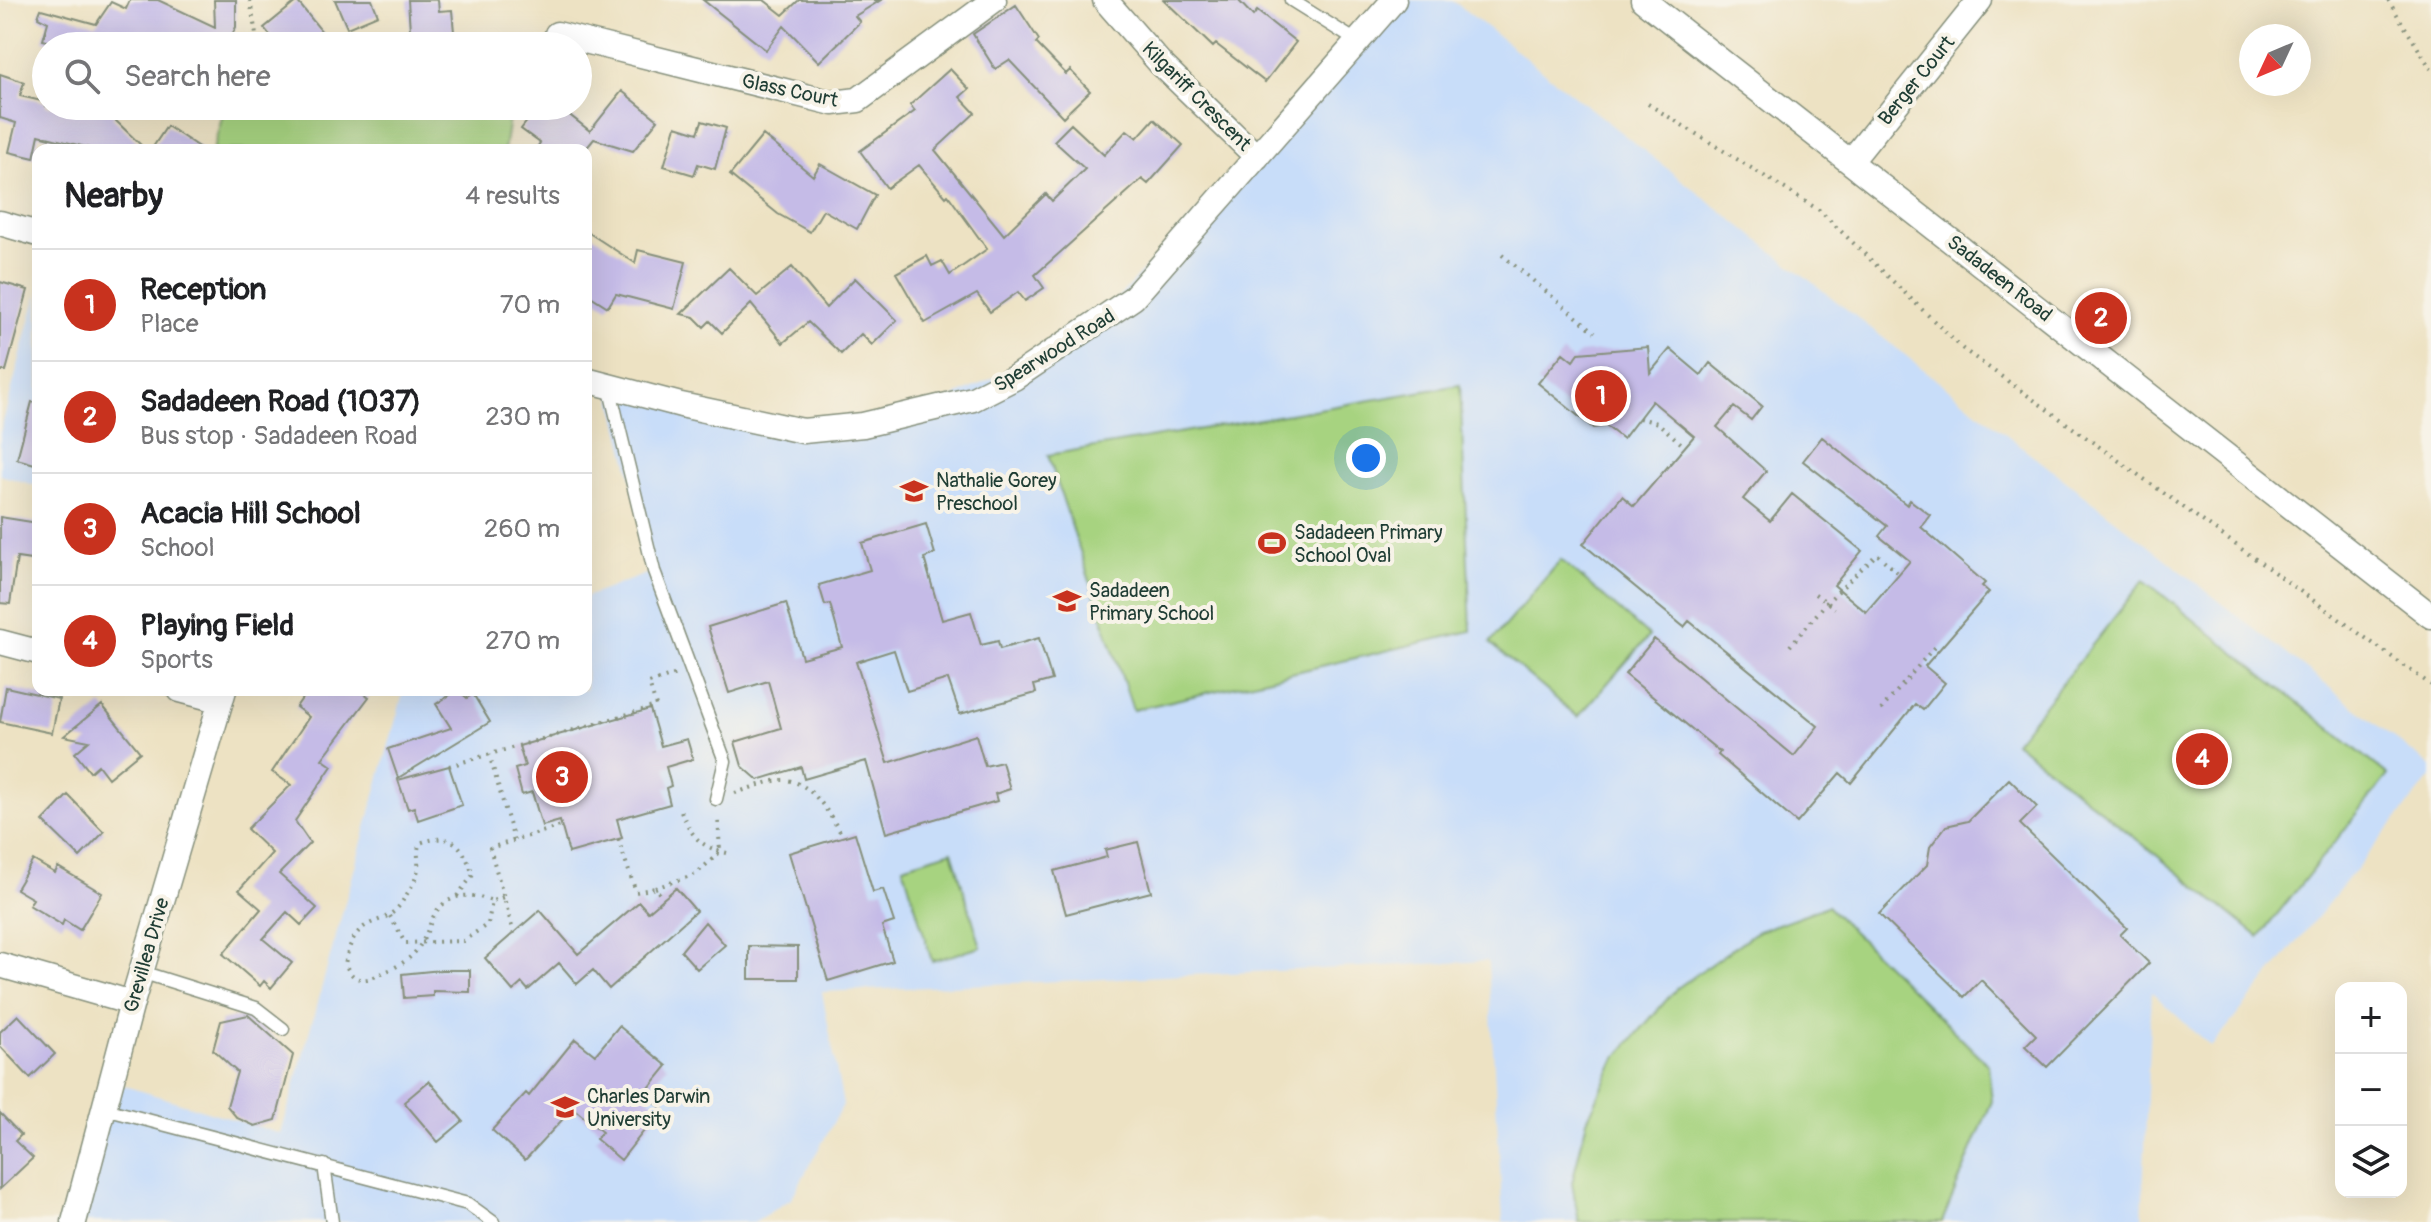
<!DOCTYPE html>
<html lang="en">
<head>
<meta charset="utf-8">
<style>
  body { margin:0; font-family:Pangolin,sans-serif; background:#f6f6f6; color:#202124 }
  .controls { position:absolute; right:24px; bottom:24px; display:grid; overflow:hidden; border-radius:16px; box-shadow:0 8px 32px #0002 }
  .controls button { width:72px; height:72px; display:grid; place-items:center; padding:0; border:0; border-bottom:2px solid #e0e0e0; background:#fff; color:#202124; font:40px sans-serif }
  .compass { position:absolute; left:2239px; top:24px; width:72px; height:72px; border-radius:50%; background:#fff; box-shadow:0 8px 32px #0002; rotate:226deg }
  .you { position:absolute; left:1366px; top:458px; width:28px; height:28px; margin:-20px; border:6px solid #fff; border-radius:50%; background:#1a73e8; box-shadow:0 0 0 12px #1a73e833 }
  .badge { display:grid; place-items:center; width:52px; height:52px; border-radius:50%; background:#c8321e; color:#fff; font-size:26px; font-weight:700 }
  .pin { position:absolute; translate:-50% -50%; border:4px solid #fff; box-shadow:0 2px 8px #0006 }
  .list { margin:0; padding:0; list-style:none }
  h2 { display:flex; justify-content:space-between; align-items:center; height:104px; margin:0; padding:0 32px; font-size:34px }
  h2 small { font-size:26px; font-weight:400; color:#757577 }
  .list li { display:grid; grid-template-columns:52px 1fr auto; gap:24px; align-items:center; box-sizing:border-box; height:112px; padding:0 32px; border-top:2px solid #e0e0e0 }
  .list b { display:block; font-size:30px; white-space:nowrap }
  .list p { margin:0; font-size:26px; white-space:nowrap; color:#757577 }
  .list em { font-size:26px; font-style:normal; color:#757577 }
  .icon { flex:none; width:44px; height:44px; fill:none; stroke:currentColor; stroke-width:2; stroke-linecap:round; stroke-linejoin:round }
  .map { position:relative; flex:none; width:2431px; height:1222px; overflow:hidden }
  .search { position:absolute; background:#fff; box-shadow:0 8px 32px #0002; left:32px; top:32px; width:560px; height:88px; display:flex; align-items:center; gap:20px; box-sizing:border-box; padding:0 28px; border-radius:44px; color:#757577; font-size:30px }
  .panel { position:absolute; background:#fff; box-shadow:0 8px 32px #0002; left:32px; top:144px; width:560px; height:552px; border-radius:16px }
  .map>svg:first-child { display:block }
</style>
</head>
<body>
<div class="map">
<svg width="2431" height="1222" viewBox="0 0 2431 1222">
  <rect width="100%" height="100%" fill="#f7f3e8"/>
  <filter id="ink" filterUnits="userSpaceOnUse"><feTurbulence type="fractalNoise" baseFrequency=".0125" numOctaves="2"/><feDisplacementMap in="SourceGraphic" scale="16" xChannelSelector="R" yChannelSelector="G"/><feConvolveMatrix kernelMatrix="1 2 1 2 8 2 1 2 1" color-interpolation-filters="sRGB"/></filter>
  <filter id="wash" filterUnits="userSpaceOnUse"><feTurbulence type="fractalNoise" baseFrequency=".006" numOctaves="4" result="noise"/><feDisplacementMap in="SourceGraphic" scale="32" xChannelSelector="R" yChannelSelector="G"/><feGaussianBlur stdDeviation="1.8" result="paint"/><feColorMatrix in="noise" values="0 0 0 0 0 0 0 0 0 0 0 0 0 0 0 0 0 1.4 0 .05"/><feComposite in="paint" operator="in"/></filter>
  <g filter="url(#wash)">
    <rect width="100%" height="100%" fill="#ede2c3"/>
    <!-- built -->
    <path fill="#c8ddf9" d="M 1394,0 L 1452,0 L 2431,767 L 2431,777 L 2211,1047 L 2151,992 L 2142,1222 L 1503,1222 L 1488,961 L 822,992 L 843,1105 L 791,1199 L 754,1222 L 74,1222 L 112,1082 L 281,1134 L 404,690 L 586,690 L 586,597 L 654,571 L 609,386 L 803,431 L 918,414 L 1083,335 Z
      M 38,291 L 38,486 L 0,475 L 0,433 Z"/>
    <!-- green -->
    <path fill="#a7d380" stroke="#63885a" stroke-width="2" d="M 225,106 L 511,106 L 504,150 L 213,150 Z
      M 1460,385 L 1471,631 L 1133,710 L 1048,455 Z
      M 1561,560 L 1649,636 L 1578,717 L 1490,643 Z
      M 2144,580 L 2388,775 L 2259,937 L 2015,742 Z
      M 952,851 L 981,947 L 932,961 L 903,866 Z
      M 1827,906 L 1988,1065 L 1992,1101 L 1942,1222 L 1579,1222 L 1572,1183 L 1587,1120 L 1616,1058 L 1676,989 L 1756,932 Z"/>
    <g id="blocks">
      <!-- building -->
      <path fill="#c5bbe7" d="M 130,0 L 158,0 L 215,27 L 214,0 L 236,0 L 236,27 L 232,35 L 256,46 L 144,46 L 126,37 L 122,46 L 97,46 L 76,35 L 73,46 L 67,46 L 43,40 L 48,22 L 38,17 L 41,9 L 96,24 L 111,2 L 126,9 Z
        M 335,0 L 372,0 L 378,15 L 347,28 Z
        M 408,0 L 438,0 L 439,11 L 452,10 L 455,43 L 411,46 Z
        M 703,0 L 764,0 L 783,15 L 799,0 L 881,0 L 855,16 L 860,22 L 819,62 L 784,26 L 766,50 Z
        M 1164,0 L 1238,0 L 1253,16 L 1257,11 L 1296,42 L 1265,82 L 1216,44 L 1213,47 Z
        M 297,1 L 319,28 L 333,46 L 279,46 L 264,28 Z
        M 1016,5 L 1039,40 L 1036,43 L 1066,74 L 1070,70 L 1090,91 L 1063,117 L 1009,60 L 995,69 L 973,34 Z
        M 950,69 L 969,89 L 960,97 L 975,113 L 935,150 L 1004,235 L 1046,194 L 1052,201 L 1085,169 L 1054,141 L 1071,124 L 1104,155 L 1127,130 L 1137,138 L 1154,119 L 1183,145 L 1148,184 L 1142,179 L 1035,275 L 1044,288 L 1025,301 L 1018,292 L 990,312 L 977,294 L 925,323 L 896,273 L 927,256 L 932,266 L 942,261 L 950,275 L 987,249 L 948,195 L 946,197 L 919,165 L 887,188 L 860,151 L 915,111 L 910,105 Z
        M 0,74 L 24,82 L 20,96 L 46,102 L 46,106 L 124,106 L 112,117 L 146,150 L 97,150 L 39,135 L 34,158 L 9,152 L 16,123 L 0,118 Z
        M 622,91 L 658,120 L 633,151 L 594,139 L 585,150 L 535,150 L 540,143 L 521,129 L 539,106 L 558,106 L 590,131 Z
        M 702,121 L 726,128 L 715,169 L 698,164 L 694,175 L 664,166 L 676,126 L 698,133 Z
        M 167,126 L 203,150 L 151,150 Z
        M 763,135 L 813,176 L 820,164 L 875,195 L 857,229 L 823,210 L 810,232 L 778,214 L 730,175 Z
        M 586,231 L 635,263 L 638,250 L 686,262 L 674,309 L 616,294 L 608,307 L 586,293 Z
        M 792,267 L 826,308 L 855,278 L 897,320 L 872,345 L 861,334 L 841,354 L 808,322 L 783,343 L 751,304 L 722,333 L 710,321 L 704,327 L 694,317 L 681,314 L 729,268 L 757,296 Z
        M 0,282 L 28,290 L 6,371 L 0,371 Z
        M 1648,347 L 1650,373 L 1670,349 L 1701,375 L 1710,363 L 1762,406 L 1751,420 L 1734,407 L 1717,427 L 1766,471 L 1743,499 L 1770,521 L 1792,494 L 1862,551 L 1834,585 L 1866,612 L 1910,561 L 1879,536 L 1887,526 L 1803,461 L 1822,437 L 1907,505 L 1910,500 L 1930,515 L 1921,527 L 1985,583 L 1982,586 L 1989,592 L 1925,666 L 1945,683 L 1923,710 L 1915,704 L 1851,783 L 1840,773 L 1797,823 L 1718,755 L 1720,752 L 1625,674 L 1654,639 L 1794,756 L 1818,726 L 1689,621 L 1684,627 L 1583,544 L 1622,496 L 1634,506 L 1694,436 L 1652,401 L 1623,439 L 1606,426 L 1593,428 L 1538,383 L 1563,353 L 1573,361 L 1579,353 Z
        M 32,402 L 38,403 L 38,465 L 17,459 Z
        M 0,517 L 38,523 L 38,561 L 17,558 L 10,604 L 0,603 Z
        M 926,524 L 935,554 L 924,558 L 942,620 L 971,612 L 981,645 L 998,641 L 1000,649 L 1039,638 L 1052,680 L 1034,685 L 1036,693 L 960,714 L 948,679 L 907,691 L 894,650 L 856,662 L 888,763 L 976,735 L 985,766 L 1002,762 L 1010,789 L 995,794 L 997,801 L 886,833 L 866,761 L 804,779 L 801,767 L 758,780 L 742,766 L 735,742 L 781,728 L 768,681 L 729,693 L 708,627 L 786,603 L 802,658 L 842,647 L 830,604 L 825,605 L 819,585 L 870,570 L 862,543 Z
        M 6,687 L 59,699 L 52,733 L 0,722 Z
        M 308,690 L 360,690 L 369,697 L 322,759 L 332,766 L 295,821 L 310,843 L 279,874 L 317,908 L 301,925 L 287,912 L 263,939 L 292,963 L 271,988 L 264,981 L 260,986 L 223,954 L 261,909 L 239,890 L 272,853 L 247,829 L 291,785 L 272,772 L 309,717 L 296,707 Z
        M 458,690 L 467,698 L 473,694 L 490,722 L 398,778 L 388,749 L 451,728 L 436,704 Z
        M 102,705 L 140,752 L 108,778 L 98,765 L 90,772 L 75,753 L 89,741 L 64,736 Z
        M 650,709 L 661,746 L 687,739 L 693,759 L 666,767 L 671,786 L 666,788 L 670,804 L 617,819 L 622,838 L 569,853 L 560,821 L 542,826 L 532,792 L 522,795 L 515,769 L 525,766 L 519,746 Z
        M 449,766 L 462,805 L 418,820 L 414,807 L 408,809 L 398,780 Z
        M 2009,779 L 2037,807 L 2020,824 L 2127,928 L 2120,935 L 2149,963 L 2047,1067 L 2025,1046 L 2036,1035 L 1981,980 L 1964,997 L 1879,914 L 1927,865 L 1930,847 L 1946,826 L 1968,821 Z
        M 68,795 L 104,832 L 80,857 L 43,821 Z
        M 855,833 L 873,892 L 883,889 L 894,922 L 882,926 L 893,961 L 828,981 L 789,853 Z
        M 1138,842 L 1151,892 L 1066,914 L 1054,871 L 1107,857 L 1105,850 Z
        M 33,860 L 55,873 L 58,867 L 102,893 L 80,930 L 64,920 L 62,925 L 29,905 L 33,899 L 16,889 Z
        M 676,888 L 696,911 L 609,989 L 593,970 L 577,984 L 559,963 L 528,990 L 522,983 L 513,991 L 485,958 L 540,910 L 578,954 L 639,902 L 648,912 Z
        M 705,922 L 725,945 L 697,969 L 681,951 Z
        M 749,946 L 798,947 L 798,979 L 749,979 Z
        M 441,970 L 470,970 L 470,992 L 433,991 L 433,996 L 404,998 L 402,974 Z
        M 18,1015 L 55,1054 L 30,1078 L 0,1046 L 0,1032 Z
        M 248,1015 L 293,1055 L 276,1120 L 255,1126 L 237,1118 L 227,1106 L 237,1072 L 213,1050 L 221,1021 Z
        M 619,1026 L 667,1066 L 644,1094 L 662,1108 L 621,1160 L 596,1139 L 602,1132 L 573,1108 L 525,1160 L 492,1130 L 526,1093 L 529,1096 L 575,1039 L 595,1055 Z
        M 429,1081 L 463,1121 L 438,1142 L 404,1102 Z
        M 0,1113 L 21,1135 L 15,1141 L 33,1158 L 0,1189 Z"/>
    </g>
  </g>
  <g filter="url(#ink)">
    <use href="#blocks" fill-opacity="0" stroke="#86907c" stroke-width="2"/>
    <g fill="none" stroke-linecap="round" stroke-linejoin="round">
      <!-- lane casing -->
      <g stroke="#86907c" stroke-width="15">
        <path id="lane" d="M 1291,0 L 1358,42
          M 609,386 L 654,571 L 725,761 L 716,799
          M 141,972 L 256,1008 L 283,1029
          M 105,1109 L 468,1204 L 493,1222
          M 324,1165 L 332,1222"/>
      </g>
      <!-- street casing -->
      <g stroke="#86907c" stroke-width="27">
        <path id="street" d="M 1105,0 L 1160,63 L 1257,157
          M 1643,0 L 2431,616
          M 557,34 L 833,103 L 858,100 L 994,0
          M 1851,161 L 1980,0
          M 0,223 L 38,234
          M 586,380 L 681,405 L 803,431 L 863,425 L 973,399 L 1014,378 L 1133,298 L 1394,0
          M 0,642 L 38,652
          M 180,690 L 221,701
          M 0,965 L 132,1003
          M 74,1222 L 132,1003 L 224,690"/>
      </g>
      <!-- path -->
      <path stroke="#86907c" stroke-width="4" stroke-dasharray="2 6" stroke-linecap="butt" d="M 250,0 L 258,46
        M 2388,0 L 2431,69
        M 1648,104 L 1819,210 L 1963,349 L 2431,685
        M 1502,255 L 1595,332
        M 1639,418 L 1658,423 L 1684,446
        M 1815,594 L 1835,608
        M 1790,646 L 1827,602 L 1877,554 L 1899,574
        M 1881,710 L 1936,645
        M 489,754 L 514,840
        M 449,766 L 656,706 L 649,683 L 677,674
        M 735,793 C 749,789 769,780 784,780 C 812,781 830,815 842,835
        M 681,811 C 693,840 702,848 732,854
        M 618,839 L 636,892 L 655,888 L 663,898
        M 655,888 L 696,874 L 720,852 L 718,816
        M 457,896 L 473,875 C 463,845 453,831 420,843 C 416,852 419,858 418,868 C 417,880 408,892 402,902 C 383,932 356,908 345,964 C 352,978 359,983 374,977 C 394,968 413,961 423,940 C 430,928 432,911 445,903 C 460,892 476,895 492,901
        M 390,916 L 405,943 L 463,941 L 488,924 L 492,901 L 504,897
        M 514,934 L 490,848 L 561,826"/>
      <!-- lane -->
      <use href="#lane" stroke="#fff" stroke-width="12"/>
      <!-- street -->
      <use href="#street" stroke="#fff" stroke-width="24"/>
    </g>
  </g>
  <!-- icons -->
  <defs>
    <g id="school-bare" transform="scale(2.16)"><path d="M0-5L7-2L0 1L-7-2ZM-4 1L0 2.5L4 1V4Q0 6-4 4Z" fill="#c8321e" stroke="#f7f3e8" stroke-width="2.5" paint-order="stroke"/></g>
    <g id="stadium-bare" transform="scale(2.16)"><path d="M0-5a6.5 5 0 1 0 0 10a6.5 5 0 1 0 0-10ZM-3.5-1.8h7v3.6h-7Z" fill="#c8321e" stroke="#f7f3e8" stroke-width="2.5" paint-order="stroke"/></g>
    <g id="university-bare" transform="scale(2.16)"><path d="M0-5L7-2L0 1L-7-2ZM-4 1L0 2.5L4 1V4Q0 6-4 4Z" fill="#c8321e" stroke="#f7f3e8" stroke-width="2.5" paint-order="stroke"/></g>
  </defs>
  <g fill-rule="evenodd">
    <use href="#school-bare" x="914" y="491"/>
    <use href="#stadium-bare" x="1272" y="543"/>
    <use href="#school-bare" x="1067" y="601"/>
    <use href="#university-bare" x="565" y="1107"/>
  </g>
  <g text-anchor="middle" stroke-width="8" stroke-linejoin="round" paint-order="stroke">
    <!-- street labels -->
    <g font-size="20" fill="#1f3d34" stroke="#f7f3e8">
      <text transform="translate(1916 80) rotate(-51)" y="7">Berger Court</text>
      <text transform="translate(790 90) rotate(12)" y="7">Glass Court</text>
      <text transform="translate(1197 96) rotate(45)" y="7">Kilgariff Crescent</text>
      <text transform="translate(2000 278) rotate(38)" y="7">Sadadeen Road</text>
      <text transform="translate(1054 350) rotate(-32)" y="7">Spearwood Road</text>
      <text transform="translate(146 955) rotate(-74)" y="7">Grevillea Drive</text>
    </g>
    <!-- poi labels -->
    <g font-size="20" fill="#1f3d34" stroke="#f7f3e8" text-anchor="start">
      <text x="936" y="487">Nathalie Gorey<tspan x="936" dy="23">Preschool</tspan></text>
      <text x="1294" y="539">Sadadeen Primary<tspan x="1294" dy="23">School Oval</tspan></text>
      <text x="1089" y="597">Sadadeen<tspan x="1089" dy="23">Primary School</tspan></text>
      <text x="587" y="1103">Charles Darwin<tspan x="587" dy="23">University</tspan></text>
    </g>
  </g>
</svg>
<div class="controls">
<button>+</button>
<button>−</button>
<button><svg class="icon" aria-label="layers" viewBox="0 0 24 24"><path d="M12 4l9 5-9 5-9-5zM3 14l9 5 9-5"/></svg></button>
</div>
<svg class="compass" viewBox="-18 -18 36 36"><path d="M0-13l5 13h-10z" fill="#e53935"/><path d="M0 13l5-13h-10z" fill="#757577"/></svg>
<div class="you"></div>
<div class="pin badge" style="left:1601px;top:396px">1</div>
<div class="pin badge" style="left:2101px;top:318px">2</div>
<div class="pin badge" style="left:562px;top:777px">3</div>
<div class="pin badge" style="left:2202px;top:759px">4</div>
<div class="search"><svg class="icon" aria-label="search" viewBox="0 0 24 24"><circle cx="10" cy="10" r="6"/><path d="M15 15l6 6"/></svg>Search here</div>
<section class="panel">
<h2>Nearby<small>4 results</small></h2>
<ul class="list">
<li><span class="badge">1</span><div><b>Reception</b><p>Place</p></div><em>70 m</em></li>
<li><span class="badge">2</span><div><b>Sadadeen Road (1037)</b><p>Bus stop · Sadadeen Road</p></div><em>230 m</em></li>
<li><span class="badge">3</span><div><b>Acacia Hill School</b><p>School</p></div><em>260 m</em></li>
<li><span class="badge">4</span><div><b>Playing Field</b><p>Sports</p></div><em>270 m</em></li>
</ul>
</section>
</div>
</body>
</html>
